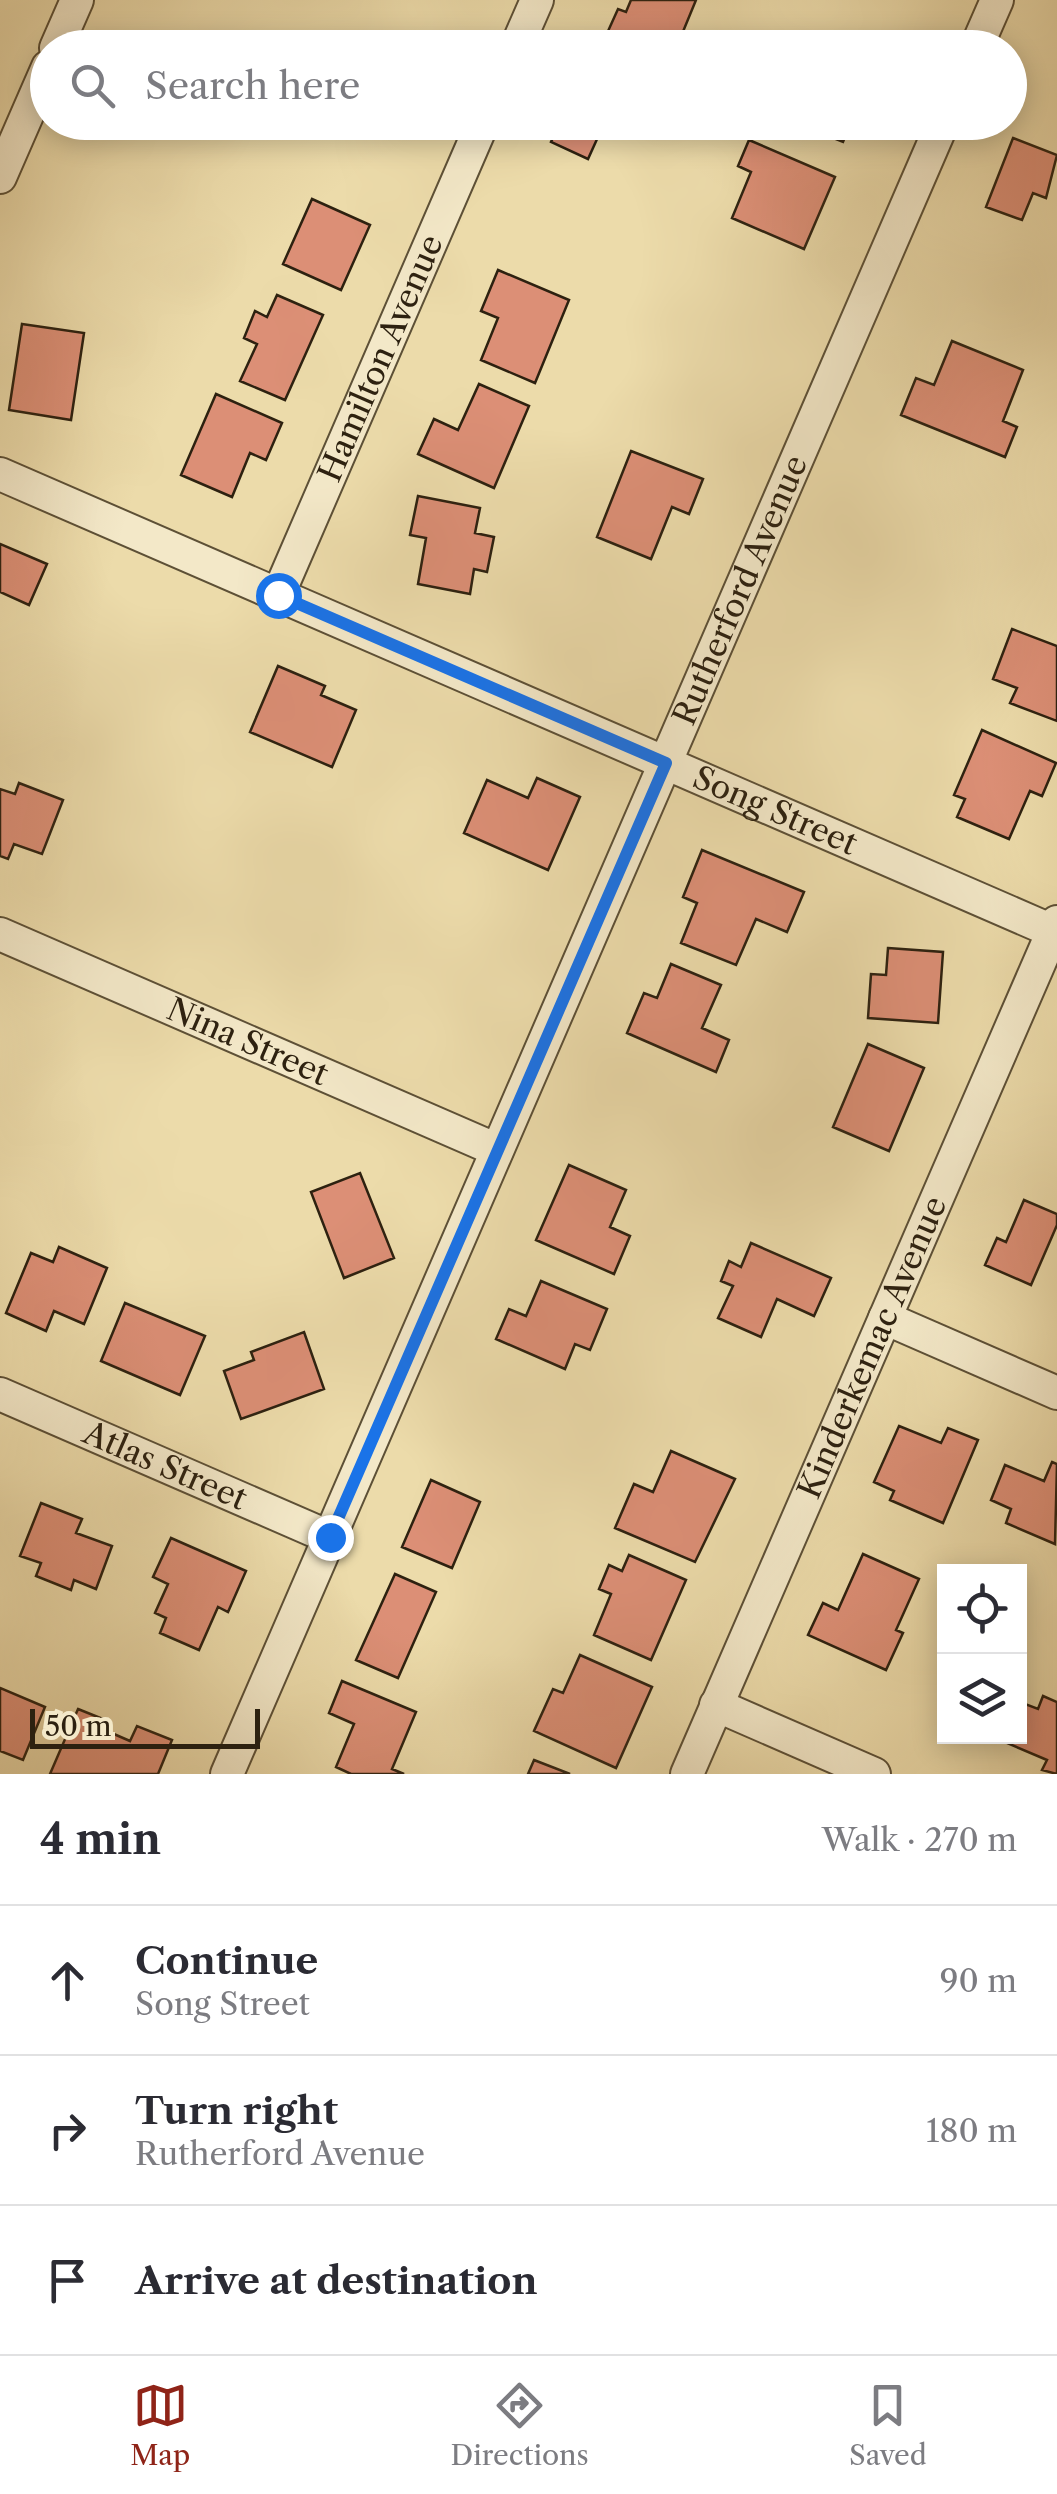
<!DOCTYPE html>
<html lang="en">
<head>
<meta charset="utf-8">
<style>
  body { margin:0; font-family:"Libre Caslon Text",serif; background:#f2f2f3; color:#2b2b33 }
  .controls { position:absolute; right:30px; bottom:30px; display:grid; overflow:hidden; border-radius:0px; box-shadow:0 5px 25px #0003 }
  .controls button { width:90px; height:90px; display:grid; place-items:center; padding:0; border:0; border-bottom:2px solid #e1e1e2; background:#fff; color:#2b2b33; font:50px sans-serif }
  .scale { position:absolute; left:30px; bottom:25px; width:230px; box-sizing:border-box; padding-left:10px; border:5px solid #2d2110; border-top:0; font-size:28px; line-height:35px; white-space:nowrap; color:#2d2110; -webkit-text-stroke:8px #f3e8c8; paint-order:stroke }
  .stop { position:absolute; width:30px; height:30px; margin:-22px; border:8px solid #1a73e8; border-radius:50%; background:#fff }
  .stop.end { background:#1a73e8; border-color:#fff; box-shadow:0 2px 10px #0008 }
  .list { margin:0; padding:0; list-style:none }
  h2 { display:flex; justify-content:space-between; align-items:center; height:130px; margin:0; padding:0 40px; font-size:42px }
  h2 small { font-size:32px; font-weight:400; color:#7c7c81 }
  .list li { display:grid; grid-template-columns:65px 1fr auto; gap:30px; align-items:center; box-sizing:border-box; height:150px; padding:0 40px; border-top:2px solid #e1e1e2 }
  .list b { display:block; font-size:38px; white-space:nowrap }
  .list p { margin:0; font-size:32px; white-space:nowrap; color:#7c7c81 }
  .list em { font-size:32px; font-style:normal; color:#7c7c81 }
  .icon { flex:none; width:55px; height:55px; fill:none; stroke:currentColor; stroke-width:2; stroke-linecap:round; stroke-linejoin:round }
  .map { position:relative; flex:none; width:1057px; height:1774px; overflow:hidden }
  .search { position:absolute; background:#fff; box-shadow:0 5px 25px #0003; left:30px; right:30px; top:30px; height:110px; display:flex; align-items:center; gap:25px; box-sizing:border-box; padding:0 35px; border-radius:55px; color:#7c7c81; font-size:38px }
  .sheet { height:580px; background:#fff }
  nav { display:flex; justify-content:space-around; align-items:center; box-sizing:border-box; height:140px; border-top:2px solid #e1e1e2; background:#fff; font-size:28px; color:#7c7c81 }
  nav a { display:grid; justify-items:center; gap:5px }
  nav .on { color:#8f2418 }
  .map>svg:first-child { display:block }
</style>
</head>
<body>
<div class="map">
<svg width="1057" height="1774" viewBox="0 0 1057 1774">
  <rect width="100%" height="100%" fill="#ecdbaa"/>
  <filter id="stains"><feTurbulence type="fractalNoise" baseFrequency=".002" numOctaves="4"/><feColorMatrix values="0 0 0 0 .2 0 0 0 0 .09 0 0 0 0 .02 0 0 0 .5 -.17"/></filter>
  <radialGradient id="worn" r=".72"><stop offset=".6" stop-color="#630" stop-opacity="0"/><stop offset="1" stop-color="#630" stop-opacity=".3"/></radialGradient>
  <!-- building -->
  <path fill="#dc8f76" stroke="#2d2110" stroke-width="2.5" d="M 631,0 L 696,0 L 682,34 L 701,42 L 699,48 L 622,48 L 604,40 L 618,9 L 626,12 Z
    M 560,122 L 622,122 L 617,134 L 602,128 L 588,159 L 551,142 Z
    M 793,122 L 851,122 L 843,142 Z
    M 1013,138 L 1057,155 L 1046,198 L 1033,193 L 1022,220 L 986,207 Z
    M 749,140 L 835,177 L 804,249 L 732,218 L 751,172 L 738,166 Z
    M 312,199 L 370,225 L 341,290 L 283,264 Z
    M 498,270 L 569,300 L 535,383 L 481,360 L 498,318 L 481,311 Z
    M 277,295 L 323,315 L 285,400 L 240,381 L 257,344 L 244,338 L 255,311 L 267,317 Z
    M 22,324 L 84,333 L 71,420 L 9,410 Z
    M 952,341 L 1023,370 L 1003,421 L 1017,427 L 1005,457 L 901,415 L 916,378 L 934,385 Z
    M 479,384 L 529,406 L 494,488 L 418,454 L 434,419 L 458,430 Z
    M 216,394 L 282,423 L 266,460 L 250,453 L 232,497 L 181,475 Z
    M 631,451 L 703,479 L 689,514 L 672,507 L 651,559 L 597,537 Z
    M 418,496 L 480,508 L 475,533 L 494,537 L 487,572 L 474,569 L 470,594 L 418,584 L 426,538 L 410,535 Z
    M 0,544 L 47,564 L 29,605 L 0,592 Z
    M 1012,629 L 1057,646 L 1057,721 L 1010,703 L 1017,688 L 993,679 Z
    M 278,666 L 325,686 L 321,695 L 356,710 L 332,767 L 250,732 Z
    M 982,730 L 1056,763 L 1042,796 L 1030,791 L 1009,839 L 957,817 L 965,799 L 954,795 Z
    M 537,778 L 580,797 L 548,870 L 464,833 L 487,780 L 528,798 Z
    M 19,783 L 63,800 L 42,854 L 14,844 L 8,859 L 0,856 L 0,789 L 15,794 Z
    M 702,850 L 804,892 L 787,932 L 756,919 L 736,965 L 681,943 L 697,903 L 683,897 Z
    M 888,948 L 943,952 L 938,1023 L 868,1018 L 871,974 L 886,975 Z
    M 671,964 L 721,985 L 702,1028 L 729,1040 L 716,1072 L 627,1033 L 644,993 L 657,998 Z
    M 868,1044 L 924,1068 L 889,1151 L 833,1127 Z
    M 569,1165 L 626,1190 L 610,1227 L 630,1236 L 614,1274 L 536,1240 Z
    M 360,1173 L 394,1258 L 344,1278 L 311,1192 Z
    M 1024,1200 L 1057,1214 L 1057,1225 L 1031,1285 L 985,1265 L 997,1238 L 1006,1242 Z
    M 751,1243 L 831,1278 L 814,1316 L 777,1299 L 761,1337 L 718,1318 L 733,1286 L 721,1281 L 729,1261 L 741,1267 Z
    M 59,1247 L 107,1268 L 84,1324 L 54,1311 L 46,1331 L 6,1313 L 31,1253 L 53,1262 Z
    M 541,1281 L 607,1309 L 590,1350 L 575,1344 L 565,1369 L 496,1339 L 509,1309 L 526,1316 Z
    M 125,1303 L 205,1336 L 180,1395 L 101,1361 Z
    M 304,1332 L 324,1389 L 241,1419 L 224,1371 L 254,1360 L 251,1352 Z
    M 899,1426 L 941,1443 L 948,1428 L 978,1440 L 943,1523 L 890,1500 L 894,1491 L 874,1482 Z
    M 671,1451 L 735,1479 L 695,1562 L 615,1528 L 634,1484 L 653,1492 Z
    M 1052,1462 L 1057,1464 L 1055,1544 L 1006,1523 L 1011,1509 L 991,1500 L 1005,1465 L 1044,1481 Z
    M 431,1480 L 480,1502 L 452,1568 L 402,1547 Z
    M 41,1503 L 82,1519 L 76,1533 L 112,1546 L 96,1589 L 74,1580 L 71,1590 L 36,1576 L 41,1563 L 20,1556 Z
    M 171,1538 L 246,1571 L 228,1612 L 218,1607 L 199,1650 L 160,1633 L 166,1618 L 155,1613 L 168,1584 L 153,1577 Z
    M 863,1554 L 919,1579 L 896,1630 L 903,1633 L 886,1670 L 808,1635 L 823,1603 L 838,1610 Z
    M 629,1555 L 686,1580 L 651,1660 L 594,1635 L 611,1594 L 599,1589 L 609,1565 L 622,1571 Z
    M 395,1574 L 436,1592 L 398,1678 L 356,1660 Z
    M 580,1655 L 652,1687 L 616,1768 L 534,1731 L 553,1689 L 563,1693 Z
    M 342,1681 L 416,1712 L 392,1769 L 404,1774 L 351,1774 L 336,1767 L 354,1724 L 329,1713 Z
    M 0,1688 L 45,1707 L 23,1760 L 0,1751 Z
    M 1043,1696 L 1057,1702 L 1057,1774 L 1042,1770 L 1047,1760 L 1000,1740 L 1020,1736 L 1020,1702 L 1038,1709 Z
    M 78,1709 L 103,1719 L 100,1728 L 130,1741 L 137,1726 L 172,1740 L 158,1774 L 50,1774 Z
    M 534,1760 L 570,1774 L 528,1774 Z"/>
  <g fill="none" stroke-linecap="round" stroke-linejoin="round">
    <!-- street casing -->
    <g stroke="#5d5036" stroke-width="36">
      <g id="street">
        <path d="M 56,48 L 77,0"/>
        <path d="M 516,48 L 537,0"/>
        <path d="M 976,48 L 997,0"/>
        <path d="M 0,177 L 48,67"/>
        <path id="s1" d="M 0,474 L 1057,933"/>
        <path id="s2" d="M 278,595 L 483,122"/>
        <path id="s3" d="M 0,934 L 497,1150"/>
        <path d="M 885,1318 L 1057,1393"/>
        <path id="s4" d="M 0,1394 L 329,1537"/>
        <path d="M 716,1705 L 874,1774"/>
        <path id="s5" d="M 227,1774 L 943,122"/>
        <path id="s6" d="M 687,1774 L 1057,922"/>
      </g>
    </g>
    <!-- street -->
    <use href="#street" stroke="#f3e8c8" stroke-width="32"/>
  </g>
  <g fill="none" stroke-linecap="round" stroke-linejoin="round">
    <!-- route -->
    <path stroke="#1a73e8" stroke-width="12" d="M 278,595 L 666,763 L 330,1537"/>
  </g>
  <g text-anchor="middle" stroke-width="10" stroke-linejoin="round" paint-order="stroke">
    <!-- street labels -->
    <g font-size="32" fill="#2d2110" stroke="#f3e8c8">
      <text dy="11" stroke="none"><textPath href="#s2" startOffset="258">Hamilton Avenue</textPath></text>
      <text dy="11" stroke="none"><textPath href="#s5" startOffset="1290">Rutherford Avenue</textPath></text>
      <text dy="11" stroke="none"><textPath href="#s1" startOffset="845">Song Street</textPath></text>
      <text dy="11" stroke="none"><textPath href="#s3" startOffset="270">Nina Street</textPath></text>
      <text dy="11" stroke="none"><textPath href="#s6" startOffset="465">Kinderkemac Avenue</textPath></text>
      <text dy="11" stroke="none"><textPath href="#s4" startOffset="180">Atlas Street</textPath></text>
    </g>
  </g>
  <rect width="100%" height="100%" filter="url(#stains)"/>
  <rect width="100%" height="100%" fill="url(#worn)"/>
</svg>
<div class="controls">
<button><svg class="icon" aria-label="locate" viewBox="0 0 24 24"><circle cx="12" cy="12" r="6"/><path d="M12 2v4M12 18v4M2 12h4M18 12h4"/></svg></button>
<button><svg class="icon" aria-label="layers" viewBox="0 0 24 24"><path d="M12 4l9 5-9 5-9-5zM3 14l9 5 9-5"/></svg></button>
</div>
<div class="scale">50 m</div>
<div class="stop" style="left:278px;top:595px"></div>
<div class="stop end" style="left:330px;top:1537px"></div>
<div class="search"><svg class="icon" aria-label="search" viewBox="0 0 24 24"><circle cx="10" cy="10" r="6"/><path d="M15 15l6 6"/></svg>Search here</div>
</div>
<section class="sheet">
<h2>4 min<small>Walk · 270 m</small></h2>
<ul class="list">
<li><svg class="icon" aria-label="ahead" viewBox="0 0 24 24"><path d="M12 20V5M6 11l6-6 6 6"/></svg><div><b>Continue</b><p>Song Street</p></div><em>90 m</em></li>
<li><svg class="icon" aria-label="right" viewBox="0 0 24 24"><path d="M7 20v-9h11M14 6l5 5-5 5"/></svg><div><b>Turn right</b><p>Rutherford Avenue</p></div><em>180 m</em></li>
<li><svg class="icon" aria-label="arrive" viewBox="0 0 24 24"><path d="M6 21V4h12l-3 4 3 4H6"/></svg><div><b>Arrive at destination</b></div></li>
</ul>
</section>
<nav>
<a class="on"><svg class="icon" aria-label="map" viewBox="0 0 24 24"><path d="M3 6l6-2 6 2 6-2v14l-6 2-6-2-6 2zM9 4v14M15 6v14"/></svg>Map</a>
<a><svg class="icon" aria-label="directions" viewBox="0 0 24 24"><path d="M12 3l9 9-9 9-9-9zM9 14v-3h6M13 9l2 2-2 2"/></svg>Directions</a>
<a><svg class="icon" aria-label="saved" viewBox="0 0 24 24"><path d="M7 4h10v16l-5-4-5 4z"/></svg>Saved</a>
</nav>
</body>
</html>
